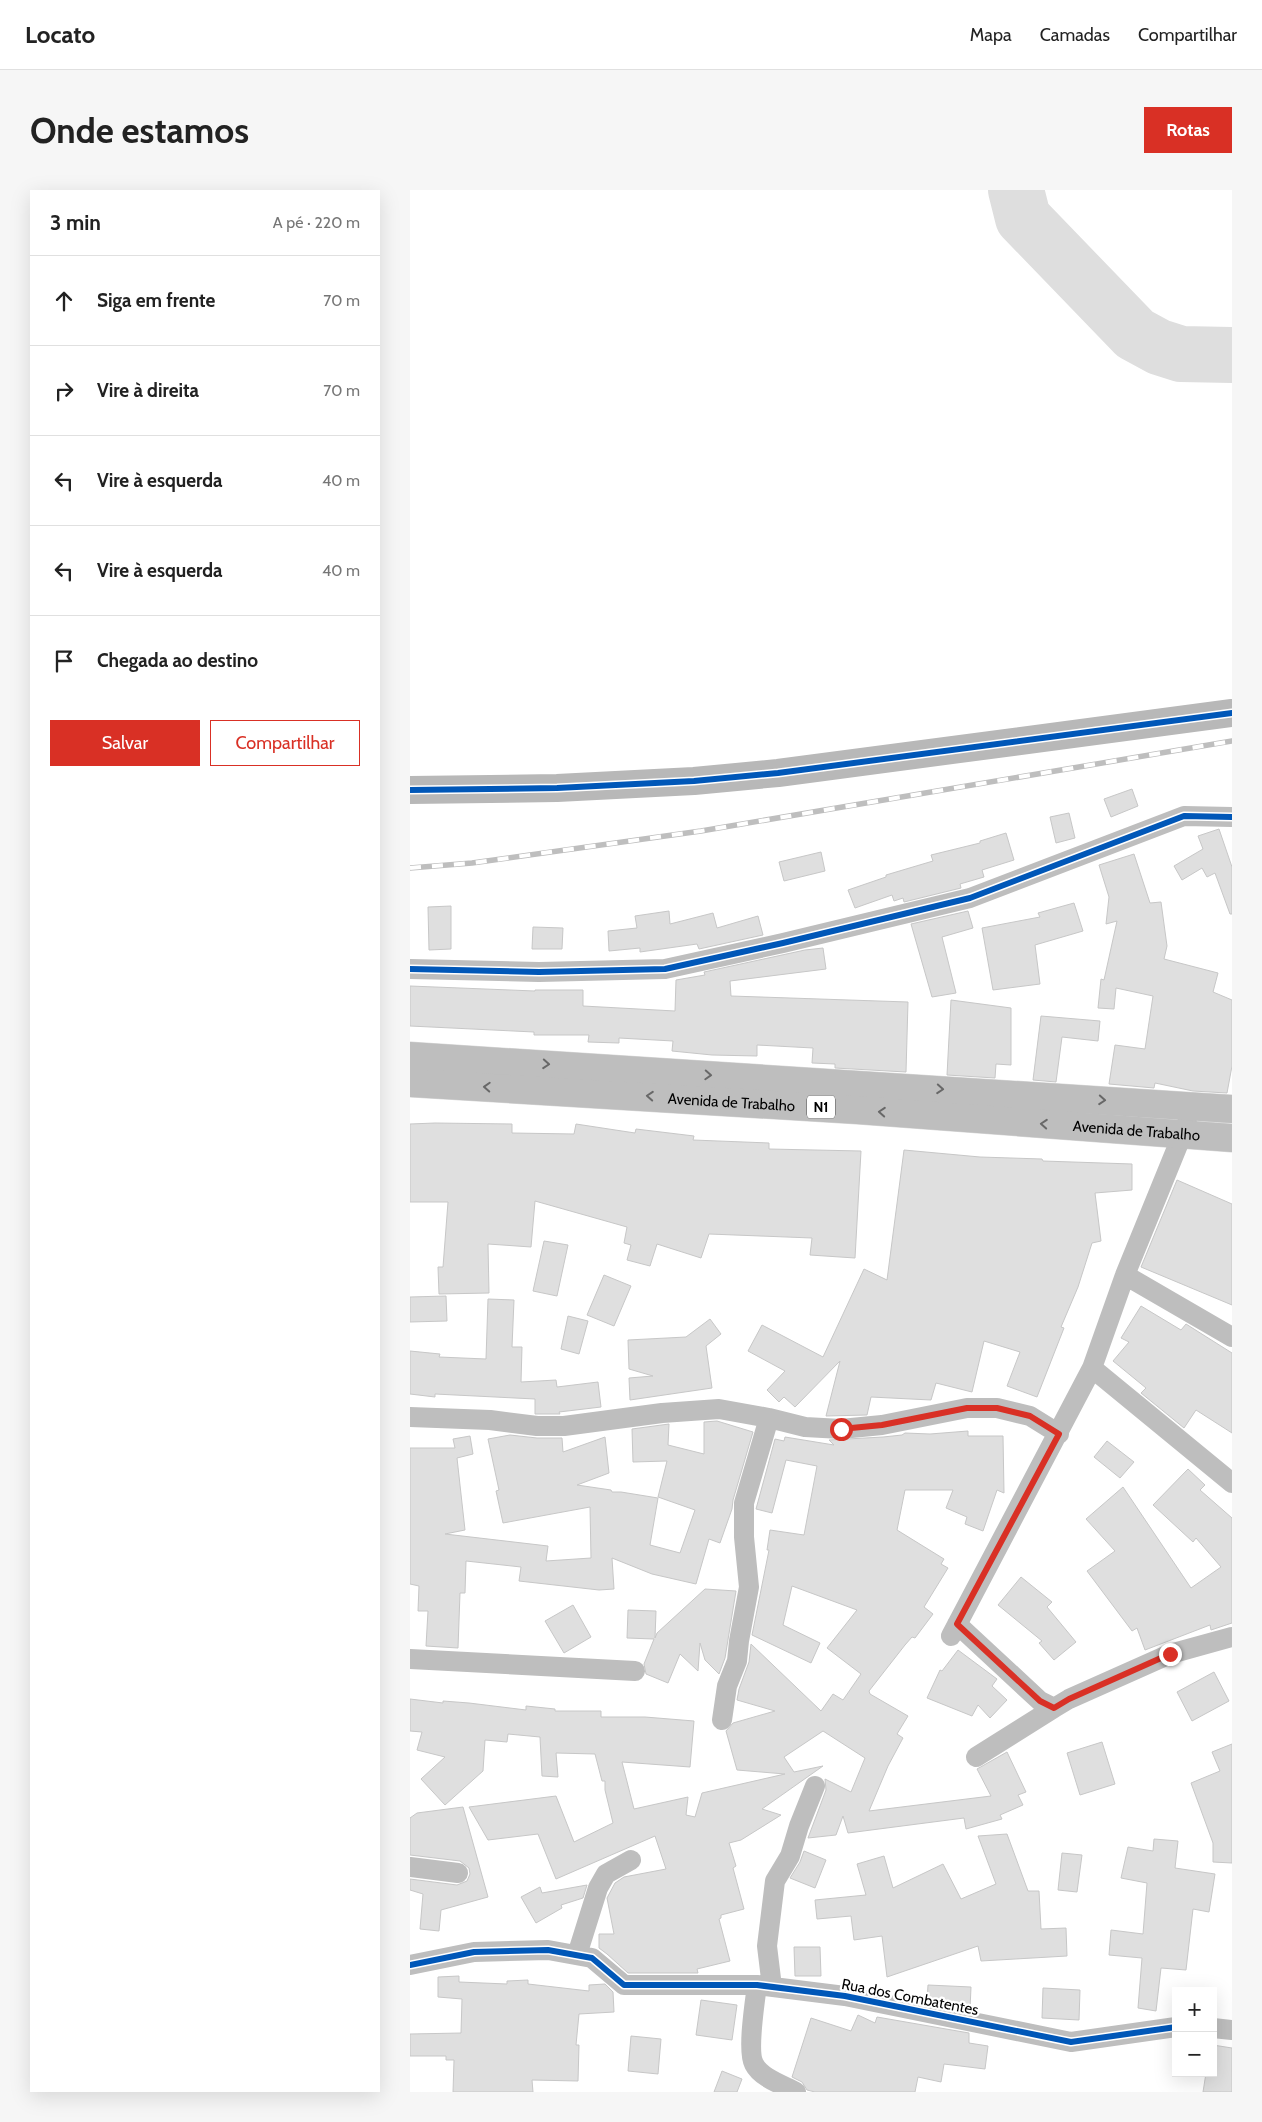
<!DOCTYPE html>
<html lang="pt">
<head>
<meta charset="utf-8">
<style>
  body { margin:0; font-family:Cabin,sans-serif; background:#f6f6f6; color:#222 }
  .controls { position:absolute; right:15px; bottom:15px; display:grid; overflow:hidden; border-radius:0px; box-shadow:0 5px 20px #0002 }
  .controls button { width:45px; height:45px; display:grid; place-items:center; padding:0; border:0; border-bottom:1px solid #e0e0e0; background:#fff; color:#222; font:25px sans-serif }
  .stop { position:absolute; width:15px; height:15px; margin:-11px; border:4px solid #d93025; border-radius:50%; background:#fff }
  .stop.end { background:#d93025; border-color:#fff; box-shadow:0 1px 5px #0008 }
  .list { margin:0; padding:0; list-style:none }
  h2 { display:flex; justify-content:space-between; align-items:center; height:65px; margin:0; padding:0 20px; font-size:21px }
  h2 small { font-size:16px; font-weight:400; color:#767676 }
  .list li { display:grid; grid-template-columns:32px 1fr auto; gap:15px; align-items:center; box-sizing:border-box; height:90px; padding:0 20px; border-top:1px solid #e0e0e0 }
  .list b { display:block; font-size:19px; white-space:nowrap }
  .list em { font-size:16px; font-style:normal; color:#767676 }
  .actions { display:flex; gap:10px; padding:15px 20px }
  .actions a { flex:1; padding:11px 0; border:1px solid #d93025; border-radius:0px; text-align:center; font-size:18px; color:#d93025 }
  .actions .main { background:#d93025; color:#fff }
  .icon { flex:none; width:28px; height:28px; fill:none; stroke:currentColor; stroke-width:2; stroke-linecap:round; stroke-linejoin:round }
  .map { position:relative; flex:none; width:822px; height:1902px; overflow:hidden; border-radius:0px }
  header { display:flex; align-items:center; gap:30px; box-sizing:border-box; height:70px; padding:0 25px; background:#fff; border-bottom:1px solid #e0e0e0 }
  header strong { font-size:24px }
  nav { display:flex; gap:28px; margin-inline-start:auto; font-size:18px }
  .intro { display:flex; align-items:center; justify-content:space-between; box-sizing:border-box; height:120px; padding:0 30px }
  h1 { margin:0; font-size:35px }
  .button { padding:12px 22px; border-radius:0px; background:#d93025; color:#fff; font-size:18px; font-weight:700 }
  main { display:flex; gap:30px; padding:0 30px }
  aside { flex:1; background:#fff; border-radius:0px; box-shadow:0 5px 20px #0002 }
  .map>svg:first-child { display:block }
</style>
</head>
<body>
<header>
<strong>Locato</strong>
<nav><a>Mapa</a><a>Camadas</a><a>Compartilhar</a></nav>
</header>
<div class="intro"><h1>Onde estamos</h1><a class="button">Rotas</a></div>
<main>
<aside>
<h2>3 min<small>A pé · 220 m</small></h2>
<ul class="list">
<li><svg class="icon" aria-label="ahead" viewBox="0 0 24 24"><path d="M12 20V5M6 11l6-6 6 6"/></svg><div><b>Siga em frente</b></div><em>70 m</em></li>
<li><svg class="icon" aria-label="right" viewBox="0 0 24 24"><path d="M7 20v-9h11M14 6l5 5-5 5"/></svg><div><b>Vire à direita</b></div><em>70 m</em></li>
<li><svg class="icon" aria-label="left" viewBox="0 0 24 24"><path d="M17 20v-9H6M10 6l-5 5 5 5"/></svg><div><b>Vire à esquerda</b></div><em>40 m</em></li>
<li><svg class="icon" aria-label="left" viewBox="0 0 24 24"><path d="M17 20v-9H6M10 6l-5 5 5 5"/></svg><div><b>Vire à esquerda</b></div><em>40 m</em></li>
<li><svg class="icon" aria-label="arrive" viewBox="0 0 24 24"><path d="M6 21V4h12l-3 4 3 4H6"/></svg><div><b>Chegada ao destino</b></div></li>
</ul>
<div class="actions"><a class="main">Salvar</a><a>Compartilhar</a></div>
</aside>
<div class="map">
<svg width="822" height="1902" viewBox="0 0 822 1902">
  <rect width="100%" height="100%" fill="#fff"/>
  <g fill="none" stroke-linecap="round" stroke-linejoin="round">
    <!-- taxiway -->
    <path stroke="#dedede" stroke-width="56" d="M 606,0 L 613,28 L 725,144 L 749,157 L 771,164 L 822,165"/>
  </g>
  <!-- building -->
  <path fill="#dfdfdf" stroke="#c7c7c7" d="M 722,599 L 728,616 L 701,627 L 694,609 Z
    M 659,623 L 665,648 L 646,653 L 640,627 Z
    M 809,639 L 822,677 L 822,724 L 820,724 L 805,683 L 797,687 L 792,678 L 772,690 L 764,676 L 793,659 L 788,646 Z
    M 596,643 L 604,670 L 572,680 L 574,687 L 550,694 L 551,698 L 494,712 L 493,708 L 484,711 L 482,705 L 445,718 L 438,700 L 476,687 L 476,685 L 523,671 L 521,665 L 570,653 L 570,651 Z
    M 411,662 L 415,681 L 374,691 L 369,672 Z
    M 724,664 L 740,713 L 751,712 L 757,756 L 754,769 L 808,783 L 803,802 L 822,810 L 822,876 L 817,903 L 783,901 L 745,893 L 744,898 L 699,894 L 705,855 L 735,859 L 743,806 L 706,798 L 704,819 L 688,818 L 691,789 L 694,790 L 707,731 L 696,734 L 699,707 L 689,675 Z
    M 664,713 L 673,741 L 625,755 L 630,794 L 583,800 L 572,738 L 630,727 L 628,723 Z
    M 41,716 L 41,759 L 19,760 L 18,717 Z
    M 259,721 L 260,734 L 303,723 L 307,738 L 348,726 L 353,745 L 289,759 L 287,754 L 230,762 L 230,758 L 199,761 L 198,741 L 227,738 L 225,726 Z
    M 558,721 L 563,738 L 532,747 L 546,803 L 522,807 L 501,734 Z
    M 123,737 L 153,738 L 152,759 L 122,759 Z
    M 413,758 L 416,779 L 320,791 L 321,806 L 498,812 L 496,882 L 425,878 L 425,874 L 402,873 L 403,858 L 347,855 L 347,866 L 302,865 L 262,861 L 263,851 L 209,848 L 209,853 L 178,852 L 179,845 L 124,845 L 124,842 L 0,836 L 0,796 L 125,801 L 125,800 L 173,800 L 173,816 L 265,821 L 266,790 L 295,785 L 294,782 L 395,760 Z
    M 541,810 L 601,818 L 601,875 L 586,874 L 585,888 L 537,885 Z
    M 631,826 L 690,831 L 688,851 L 652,847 L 646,892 L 623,890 Z
    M 25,933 L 102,934 L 102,943 L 164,944 L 166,934 L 225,943 L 226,939 L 284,946 L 283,950 L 359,953 L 359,959 L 451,961 L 445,1068 L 400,1065 L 402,1048 L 299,1044 L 291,1068 L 247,1054 L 240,1076 L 217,1070 L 221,1055 L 214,1053 L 217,1037 L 125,1011 L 121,1057 L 78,1054 L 79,1103 L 29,1104 L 28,1077 L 33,1077 L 38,1012 L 0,1012 L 0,934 Z
    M 494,960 L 570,967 L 632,969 L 633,971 L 722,974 L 722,1000 L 685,1003 L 691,1051 L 682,1053 L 668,1097 L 651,1137 L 654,1138 L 627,1207 L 597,1196 L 610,1162 L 574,1151 L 562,1202 L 526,1193 L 521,1210 L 461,1207 L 457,1225 L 416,1226 L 430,1171 L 385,1217 L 374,1207 L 369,1212 L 357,1200 L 375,1181 L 338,1161 L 352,1135 L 413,1167 L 454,1079 L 477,1090 Z
    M 767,990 L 822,1014 L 822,1115 L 731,1077 Z
    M 134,1051 L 158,1055 L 147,1106 L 123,1101 Z
    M 194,1085 L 221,1096 L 204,1136 L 177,1125 Z
    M 36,1106 L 37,1131 L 0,1132 L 0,1107 Z
    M 78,1109 L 104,1110 L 102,1157 L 112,1157 L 111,1192 L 146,1190 L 147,1197 L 188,1192 L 191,1217 L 149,1222 L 150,1224 L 125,1224 L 125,1209 L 25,1204 L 25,1207 L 0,1204 L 0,1161 L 30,1164 L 29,1167 L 76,1169 Z
    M 731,1116 L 771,1140 L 776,1134 L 822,1163 L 822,1243 L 786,1220 L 774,1238 L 731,1203 L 736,1198 L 703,1171 L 719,1152 L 711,1148 Z
    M 158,1126 L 178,1131 L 169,1164 L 151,1159 Z
    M 300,1129 L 311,1144 L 296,1156 L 302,1198 L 220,1210 L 219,1188 L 243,1186 L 219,1179 L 218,1150 L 276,1147 Z
    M 307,1231 L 343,1242 L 323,1310 L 322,1319 L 310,1353 L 299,1349 L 286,1394 L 242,1384 L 202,1368 L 204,1399 L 189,1400 L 109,1391 L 111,1377 L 56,1371 L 55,1403 L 50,1403 L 48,1458 L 16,1456 L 18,1421 L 8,1421 L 9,1396 L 0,1394 L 0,1258 L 45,1258 L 43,1249 L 60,1246 L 63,1264 L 47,1268 L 55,1340 L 35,1344 L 138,1356 L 136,1371 L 181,1368 L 180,1317 L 93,1333 L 86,1301 L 89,1300 L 78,1249 L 100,1245 L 127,1248 L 152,1248 L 153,1262 L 195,1247 L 199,1283 L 167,1295 L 201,1300 L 202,1302 L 211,1302 L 248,1308 L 240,1355 L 270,1363 L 285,1320 L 248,1307 L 257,1271 L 223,1272 L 222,1239 L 259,1234 L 258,1255 L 294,1264 L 294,1232 Z
    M 558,1241 L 558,1246 L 593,1246 L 594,1303 L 587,1300 L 573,1341 L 555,1334 L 557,1327 L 536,1318 L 543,1300 L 495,1300 L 487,1340 L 534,1369 L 531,1374 L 538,1378 L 514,1417 L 523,1424 L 505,1448 L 502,1447 L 495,1455 L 459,1501 L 460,1504 L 498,1526 L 487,1544 L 493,1548 L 478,1576 L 459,1621 L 581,1606 L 567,1579 L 597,1562 L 616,1602 L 608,1605 L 613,1615 L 590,1625 L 592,1629 L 556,1639 L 554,1628 L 438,1643 L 433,1626 L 426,1645 L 398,1648 L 416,1600 L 415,1589 L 441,1602 L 455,1568 L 413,1541 L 374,1567 L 384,1582 L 413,1576 L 352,1619 L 371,1625 L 331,1650 L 319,1653 L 326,1676 L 323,1678 L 334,1719 L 311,1725 L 311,1728 L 309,1729 L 320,1771 L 287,1779 L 288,1783 L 218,1783 L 197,1764 L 189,1758 L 189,1744 L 204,1744 L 197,1708 L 205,1693 L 214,1687 L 256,1679 L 245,1646 L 146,1689 L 128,1644 L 78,1650 L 59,1617 L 146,1606 L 164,1652 L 203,1633 L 195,1600 L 195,1591 L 192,1591 L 185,1564 L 146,1563 L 148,1587 L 132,1586 L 130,1547 L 98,1544 L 97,1552 L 75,1550 L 73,1581 L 35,1615 L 11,1589 L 35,1567 L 7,1560 L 12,1542 L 0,1541 L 0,1509 L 33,1513 L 33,1511 L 59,1513 L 116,1520 L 116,1516 L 145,1519 L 145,1521 L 191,1521 L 191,1527 L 235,1527 L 284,1531 L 280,1577 L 212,1572 L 224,1619 L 278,1607 L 276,1625 L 285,1627 L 292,1603 L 375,1584 L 327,1580 L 316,1541 L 323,1533 L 365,1521 L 327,1510 L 329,1499 L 339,1472 L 341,1454 L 411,1521 L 423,1504 L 433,1510 L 451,1484 L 417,1458 L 447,1420 L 382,1396 L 373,1435 L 410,1453 L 401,1473 L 342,1445 L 359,1360 L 357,1360 L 360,1340 L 394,1345 L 407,1276 L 376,1270 L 362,1323 L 346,1319 L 365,1249 L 374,1251 L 375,1247 L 424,1255 L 419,1250 L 473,1247 L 492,1245 L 495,1243 L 520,1244 Z
    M 697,1251 L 724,1272 L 710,1288 L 684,1267 Z
    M 778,1279 L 795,1295 L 790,1300 L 822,1328 L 822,1433 L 801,1440 L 800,1435 L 735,1460 L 727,1438 L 722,1441 L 677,1381 L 705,1361 L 676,1329 L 713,1297 L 781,1398 L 811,1377 L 786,1348 L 783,1352 L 743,1315 Z
    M 611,1387 L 642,1412 L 637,1417 L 666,1452 L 644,1470 L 629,1453 L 632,1451 L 588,1415 Z
    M 295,1399 L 326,1401 L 315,1468 L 309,1484 L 295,1470 L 290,1453 L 288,1481 L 270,1464 L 258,1493 L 236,1484 L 234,1474 L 244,1449 L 217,1448 L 218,1420 L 246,1421 L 245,1448 L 247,1443 Z
    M 163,1415 L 181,1447 L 154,1463 L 135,1431 Z
    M 548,1460 L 587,1489 L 582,1496 L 597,1510 L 580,1528 L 568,1515 L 562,1526 L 517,1508 L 530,1480 L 532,1481 Z
    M 804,1482 L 819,1511 L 782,1531 L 767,1502 Z
    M 692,1552 L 705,1594 L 670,1605 L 657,1563 Z
    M 822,1554 L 822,1673 L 803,1672 L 803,1653 L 781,1593 L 810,1581 L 802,1562 Z
    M 53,1617 L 78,1707 L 31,1720 L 29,1741 L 10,1739 L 13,1704 L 0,1700 L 0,1689 L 47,1695 L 57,1691 L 60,1684 L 59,1678 L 50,1671 L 0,1665 L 0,1628 L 7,1623 Z
    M 597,1644 L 618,1701 L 629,1701 L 631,1739 L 656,1738 L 657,1766 L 571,1771 L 568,1756 L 477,1787 L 472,1746 L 444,1750 L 441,1726 L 407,1729 L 405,1710 L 456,1705 L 447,1674 L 474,1666 L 483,1698 L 533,1674 L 551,1709 L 586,1694 L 568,1646 Z
    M 744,1649 L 768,1651 L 765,1678 L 805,1684 L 799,1722 L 783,1719 L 776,1780 L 751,1778 L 746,1821 L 728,1818 L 732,1768 L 699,1765 L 701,1740 L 733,1744 L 737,1693 L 711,1688 L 718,1657 L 743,1661 Z
    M 394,1661 L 416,1670 L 405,1698 L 380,1688 L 390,1672 Z
    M 652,1663 L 672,1665 L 667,1702 L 648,1700 Z
    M 177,1695 L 173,1708 L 151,1715 L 152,1718 L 126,1733 L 111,1707 L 130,1697 L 132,1703 Z
    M 384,1757 L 410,1757 L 411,1786 L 385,1786 Z
    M 49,1786 L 49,1792 L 97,1794 L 97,1791 L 118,1790 L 118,1794 L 179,1801 L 179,1795 L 195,1794 L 203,1802 L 204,1822 L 169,1824 L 166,1855 L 169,1855 L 168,1891 L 122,1890 L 123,1902 L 43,1902 L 44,1870 L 36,1870 L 36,1866 L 0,1866 L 0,1844 L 51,1843 L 52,1809 L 28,1807 L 28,1787 Z
    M 518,1795 L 561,1797 L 560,1819 L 517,1811 Z
    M 633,1798 L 670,1800 L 669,1830 L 632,1828 Z
    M 291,1810 L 327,1815 L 322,1850 L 286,1845 Z
    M 448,1825 L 465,1833 L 467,1827 L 559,1843 L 559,1853 L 578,1856 L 575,1879 L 534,1874 L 531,1892 L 508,1887 L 505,1902 L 405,1902 L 397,1900 L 392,1892 L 382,1887 L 401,1828 L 441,1841 Z
    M 221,1846 L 251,1849 L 248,1884 L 218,1881 Z
    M 803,1855 L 822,1858 L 822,1902 L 793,1902 L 796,1883 L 803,1883 Z
    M 312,1881 L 332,1889 L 327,1902 L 304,1902 Z"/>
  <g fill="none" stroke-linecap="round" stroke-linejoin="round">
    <!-- highway casing -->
    <g stroke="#dbdbdb" stroke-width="29">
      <g id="highway">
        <path d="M 0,866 L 822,919"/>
        <path id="s1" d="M 0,893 L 447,920 L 822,948"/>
      </g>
    </g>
    <!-- street -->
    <path stroke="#bebebe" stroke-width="20" d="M 0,779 L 129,782 L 255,779 L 373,753 L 560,708 L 774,626 L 822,627
      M 715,1085 L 822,1147
      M 682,1178 L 822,1293
      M 0,1227 L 80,1230 L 127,1236 L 154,1236 L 252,1223 L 309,1219 L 359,1228 L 395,1237 L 431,1239 L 472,1235 L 557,1218 L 587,1218 L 620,1226 L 649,1244
      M 547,1434 L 630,1511 L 644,1518 L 659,1509 L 760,1464 L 822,1447
      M 541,1446 L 682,1178 L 715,1085 L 777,933
      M 0,1469 L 225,1481
      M 312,1530 L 317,1496 L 327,1471 L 329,1451 L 339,1397 L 334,1347 L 334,1313 L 359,1228
      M 566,1567 L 644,1518
      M 0,1677 L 48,1683
      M 167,1765 L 188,1698 L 196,1684 L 221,1670
      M 0,1775 L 64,1762 L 138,1760 L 182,1768 L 214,1795 L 347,1795 L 435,1806 L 661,1852 L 766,1837
      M 347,1795 C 345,1811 337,1861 344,1874 C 351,1888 373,1895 386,1902
      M 362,1797 L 357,1756 L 365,1691 L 380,1666 L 389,1636 L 405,1596
      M 803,1838 L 822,1840"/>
    <!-- secondary -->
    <path stroke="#b8b8b8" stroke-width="28" d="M 0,600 L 147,598 L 284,591 L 368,583 L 822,523"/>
    <!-- highway -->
    <use href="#highway" stroke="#bebebe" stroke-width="28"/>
    <!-- rail casing -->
    <g stroke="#bebebe" stroke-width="5.5">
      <path id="rail" d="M 0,678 L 62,673 L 291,641 L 822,551"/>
    </g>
    <!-- rail -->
    <use href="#rail" stroke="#fff" stroke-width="4" stroke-dasharray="11" stroke-linecap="butt"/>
    <!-- cycleway casing -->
    <g stroke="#fff" stroke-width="9">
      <path id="cycleway" d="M 0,600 L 147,598 L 284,591 L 368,583 L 822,523
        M 0,779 L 129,782 L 255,779 L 373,753 L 560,708 L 774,626 L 822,627
        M 0,1775 L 64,1762 L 138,1760 L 182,1768 L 214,1795 L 347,1795 L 435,1806 L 661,1852 L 766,1837"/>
    </g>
    <!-- cycleway -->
    <use href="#cycleway" stroke="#0057b8" stroke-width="6"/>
  </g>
  <!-- one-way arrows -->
  <defs><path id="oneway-chevron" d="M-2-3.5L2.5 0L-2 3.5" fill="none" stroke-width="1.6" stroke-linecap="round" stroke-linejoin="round" transform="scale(1.25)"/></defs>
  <g stroke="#686868">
    <use href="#oneway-chevron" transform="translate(136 874) rotate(4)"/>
    <use href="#oneway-chevron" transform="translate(298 885) rotate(3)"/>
    <use href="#oneway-chevron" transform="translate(77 897) rotate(-177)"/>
    <use href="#oneway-chevron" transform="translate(530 899) rotate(4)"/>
    <use href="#oneway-chevron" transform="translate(240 906) rotate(-176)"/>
    <use href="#oneway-chevron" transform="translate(692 910) rotate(4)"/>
    <use href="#oneway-chevron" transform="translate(472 922) rotate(-176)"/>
    <use href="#oneway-chevron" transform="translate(634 934) rotate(-176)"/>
  </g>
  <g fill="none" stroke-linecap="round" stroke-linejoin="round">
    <!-- route -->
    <path stroke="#d93025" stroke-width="6" d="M 431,1239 L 472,1235 L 557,1218 L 587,1218 L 620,1226 L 649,1244 L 547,1434 L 630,1511 L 644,1518 L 659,1509 L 760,1464"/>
  </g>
  <g text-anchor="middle" stroke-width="4.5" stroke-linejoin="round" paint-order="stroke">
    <!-- shield labels -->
    <rect fill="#fff" stroke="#4c4c4c" stroke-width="1" x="397" y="905.5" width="28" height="23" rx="4"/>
    <g font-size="14" font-weight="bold" fill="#000">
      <text x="411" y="922">N1</text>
    </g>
    <!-- street labels -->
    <g font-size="15" fill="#000" stroke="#fff">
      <text dy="5" stroke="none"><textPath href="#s1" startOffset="322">Avenida de Trabalho</textPath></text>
      <text dy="5" stroke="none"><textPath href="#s1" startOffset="728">Avenida de Trabalho</textPath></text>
      <text transform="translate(500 1807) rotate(11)" y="5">Rua dos Combatentes</text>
    </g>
  </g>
</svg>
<div class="controls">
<button>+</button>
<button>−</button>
</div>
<div class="stop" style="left:431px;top:1239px"></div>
<div class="stop end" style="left:760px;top:1464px"></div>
</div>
</main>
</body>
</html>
